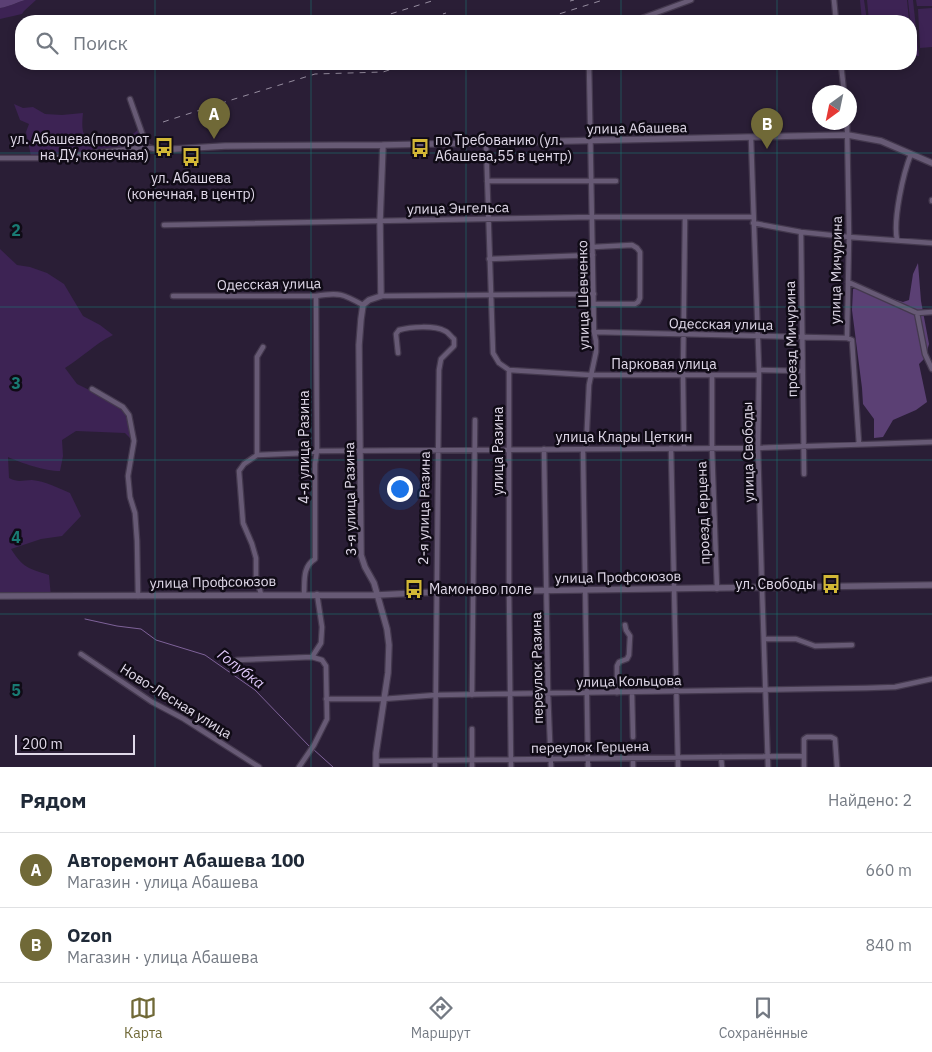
<!DOCTYPE html>
<html lang="ru">
<head>
<meta charset="utf-8">
<style>
  body { margin:0; font-family:"IBM Plex Sans",sans-serif; background:#f6f6f7; color:#1f2937 }
  .compass { position:absolute; left:812px; top:85px; width:45px; height:45px; border-radius:50%; background:#fff; box-shadow:0 2px 8px #0003; rotate:213deg }
  .scale { position:absolute; left:15px; bottom:12px; width:120px; box-sizing:border-box; padding-left:5px; border:2px solid #e0d9e9; border-top:0; font-size:14px; line-height:18px; white-space:nowrap; color:#e0d9e9; -webkit-text-stroke:4px #100b16; paint-order:stroke }
  .you { position:absolute; left:399px; top:488px; width:18px; height:18px; margin:-12px; border:4px solid #fff; border-radius:50%; background:#1a73e8; box-shadow:0 0 0 8px #1a73e833 }
  .badge { display:grid; place-items:center; width:32px; height:32px; border-radius:50%; background:#706937; color:#fff; font-size:16px; font-weight:700 }
  .pin { position:absolute; translate:-50% -41px; filter:drop-shadow(0 1px 2px #0008) }
  .pin::after { content:''; position:absolute; top:26px; width:18px; height:15px; background:inherit; clip-path:polygon(0 0,100% 0,50% 100%) }
  .list { margin:0; padding:0; list-style:none }
  h2 { display:flex; justify-content:space-between; align-items:center; height:65px; margin:0; padding:0 20px; font-size:21px }
  h2 small { font-size:16px; font-weight:400; color:#747a83 }
  .list li { display:grid; grid-template-columns:32px 1fr auto; gap:15px; align-items:center; box-sizing:border-box; height:75px; padding:0 20px; border-top:1px solid #e0e1e3 }
  .list b { display:block; font-size:19px; white-space:nowrap }
  .list p { margin:0; font-size:16px; white-space:nowrap; color:#747a83 }
  .list em { font-size:16px; font-style:normal; color:#747a83 }
  .icon { flex:none; width:28px; height:28px; fill:none; stroke:currentColor; stroke-width:2; stroke-linecap:round; stroke-linejoin:round }
  .map { position:relative; flex:none; width:932px; height:767px; overflow:hidden }
  .search { position:absolute; background:#fff; box-shadow:0 2px 8px #0003; left:15px; right:15px; top:15px; height:55px; display:flex; align-items:center; gap:12px; box-sizing:border-box; padding:0 18px; border-radius:20px; color:#747a83; font-size:19px }
  .sheet { height:215px; background:#fff }
  nav { display:flex; justify-content:space-around; align-items:center; box-sizing:border-box; height:70px; border-top:1px solid #e0e1e3; background:#fff; font-size:14px; color:#747a83 }
  nav a { display:grid; justify-items:center; gap:2px }
  nav .on { color:#706937 }
  .map>svg:first-child { display:block }
</style>
</head>
<body>
<div class="map">
<svg width="932" height="767" viewBox="0 0 932 767">
  <rect width="100%" height="100%" fill="#2a1e36"/>
  <!-- green -->
  <path fill="#3d2354" d="M 25,0 L 36,0 L 24,11 L 22,14 L 0,19 L 0,8 C 9,7 17,2 25,0 Z
    M 860,0 L 864,0 L 867,21 L 862,21 Z
    M 867,0 L 907,0 L 909,21 L 869,21 Z
    M 908,0 L 913,0 L 919,56 L 915,56 L 911,60 L 913,45 Z
    M 916,0 L 932,0 L 932,6 L 917,6 Z
    M 932,8 L 932,47 L 920,48 L 918,9 Z
    M 875,64 L 906,64 C 898,71 884,69 875,64 Z
    M 14,104 L 23,108 L 33,107 L 45,114 L 62,115 L 83,113 C 81,131 82,144 103,142 C 106,142 108,143 111,143 C 115,143 123,140 126,139 C 131,136 135,132 139,129 L 143,144 L 139,148 L 80,152 L 48,157 L 31,156 L 26,132 L 29,124 L 20,120 Z
    M 0,249 L 17,265 L 30,267 L 47,273 L 64,284 L 83,316 L 100,325 L 113,335 C 93,345 83,357 65,368 L 77,384 L 122,406 L 132,421 L 136,444 L 125,433 L 76,431 L 62,440 L 63,456 L 60,471 C 45,471 21,463 8,457 L 9,478 C 19,483 22,480 32,480 C 45,481 58,488 70,493 L 81,516 L 62,536 L 41,539 L 11,549 C 23,568 28,568 49,575 L 51,597 L 0,596 Z"/>
  <!-- forest -->
  <path fill="#5b4074" d="M 0,0 L 25,0 C 17,2 9,7 0,8 Z
    M 918,263 L 921,301 L 929,344 L 925,358 L 919,364 L 927,402 L 916,410 L 893,420 L 883,437 L 874,438 L 874,419 L 863,404 L 862,388 L 852,310 L 853,289 L 860,289 L 903,302 L 909,300 L 913,274 Z"/>
  <g fill="none" stroke-linecap="round" stroke-linejoin="round">
    <!-- stream -->
    <path stroke="#7e6299" stroke-width="1" d="M 85,619 L 117,626 L 141,629 L 156,640 L 205,655 L 255,690 L 310,747
      M 313,749 L 333,767"/>
    <!-- minor casing -->
    <g stroke="#44394e" stroke-width="7">
      <path id="minor" d="M 834,0 L 836,21
        M 634,21 L 691,0
        M 841,64 L 844,92
        M 130,99 L 147,147
        M 751,138 L 759,370 L 758,448 L 762,588 L 768,767
        M 486,143 L 493,353 L 499,363 L 509,370 L 509,591 L 511,767
        M 0,158 L 51,158 L 147,147 L 158,150
        M 487,181 L 616,181
        M 932,200 L 932,201
        M 753,223 L 801,232 L 849,237 L 932,243
        M 164,225 L 593,217 L 753,217
        M 801,232 L 804,474
        M 897,240 C 893,219 903,174 911,154
        M 593,247 L 632,245 L 637,248 L 640,252 L 640,298 L 638,302 L 635,304 L 594,304
        M 489,259 L 593,255
        M 848,282 L 917,313 L 932,312
        M 173,296 L 316,296 C 339,292 343,294 363,305
        M 381,296 L 594,294
        M 917,313 L 925,354 L 932,369
        M 594,332 L 847,338
        M 847,338 L 849,237 L 847,122
        M 847,338 L 852,340 L 859,444
        M 398,353 L 396,334 L 399,330 C 410,327 434,325 445,331 C 448,332 451,337 454,339 L 454,346 L 441,359 L 439,370 L 435,767
        M 509,370 L 590,375 L 759,375
        M 759,370 L 802,371
        M 712,376 L 712,448 L 717,589
        M 92,389 L 123,407 L 129,415 L 134,441 L 128,476 L 130,497 L 135,513 L 137,541 L 138,596
        M 671,448 L 678,767
        M 684,448 L 683,376 L 685,217
        M 544,449 L 548,693 L 551,767
        M 583,449 L 588,767
        M 586,449 L 589,385 L 596,352 L 596,341 L 594,332 L 589,64
        M 257,455 L 257,357 L 263,347
        M 261,594 L 256,576 L 256,558 L 252,544 L 243,523 L 239,471 L 244,464 L 257,455 L 306,453 L 317,451 L 758,448 L 932,442
        M 304,594 C 305,581 302,567 315,559 L 315,464 L 317,451 L 316,296
        M 764,639 L 796,639 L 815,646 L 852,645
        M 81,654 L 152,702 L 184,719 L 259,767
        M 237,660 L 312,657
        M 617,693 L 617,666 L 619,662 L 627,659 L 629,655 L 630,636 L 626,630 L 625,625
        M 632,693 L 633,737
        M 472,695 L 475,420
        M 326,699 L 383,699 L 436,695 L 867,688 L 895,687 L 932,679
        M 804,756 L 804,739 L 807,737 L 831,737 L 835,739 L 837,767
        M 721,757 L 722,767
        M 376,761 L 804,756 L 804,767
        M 299,767 L 314,745 L 327,719 L 326,666 L 322,660 L 312,657 L 321,643 L 322,627 L 317,594
        M 472,767 L 472,729
        M 633,767 L 633,758"/>
    </g>
    <!-- tertiary casing -->
    <g stroke="#44394e" stroke-width="8">
      <path id="tertiary" d="M 158,150 L 225,146 L 383,145 L 848,135 L 881,141 L 932,163
        M 0,596 L 377,595 L 436,592 L 932,585
        M 376,767 L 376,753 L 388,673 L 389,645 L 387,629 L 374,583 L 365,567 L 361,555 L 359,345 L 361,319 L 363,305 L 369,300 L 381,296 L 380,221 L 383,145"/>
    </g>
    <!-- minor -->
    <use href="#minor" stroke="#675a75" stroke-width="4.5"/>
    <!-- tertiary -->
    <use href="#tertiary" stroke="#675a75" stroke-width="5.5"/>
    <!-- rail -->
    <path stroke="#968da0" stroke-width="1" stroke-dasharray="6 6" stroke-linecap="butt" d="M 570,1 L 574,0
      M 368,21 L 435,0
      M 420,21 L 446,13
      M 537,21 L 603,0
      M 268,66 L 305,66 L 329,68
      M 163,122 L 228,101 L 315,74 L 383,72 L 408,64"/>
  </g>
  <!-- grid -->
  <path fill="none" stroke="#197b74" stroke-width="1" stroke-opacity="0.55" d="M 155,0 L 155,21M 311,0 L 311,21M 466,0 L 466,21M 621,0 L 621,21M 777,0 L 777,21M 155,64 L 155,767M 311,64 L 311,767M 466,64 L 466,767M 621,64 L 621,767M 777,64 L 777,767M 0,153 L 932,153M 0,307 L 932,307M 0,460 L 932,460M 0,614 L 932,614"/>
  <!-- icons -->
  <defs>
    <g id="bus-bare" transform="scale(1.5)"><path d="M-5-6H5V4H4V6H2V4H-2V6H-4V4H-5ZM-3.5-4V0h7V-4ZM-3.5 1.2v1.5H-2V1.2ZM2 1.2v1.5H3.5V1.2Z" fill="#d2b736" stroke="#100b16" stroke-width="2.5" paint-order="stroke"/></g>
  </defs>
  <g fill-rule="evenodd">
    <use href="#bus-bare" x="164" y="147"/>
    <use href="#bus-bare" x="420" y="148"/>
    <use href="#bus-bare" x="191" y="157"/>
    <use href="#bus-bare" x="831" y="584"/>
    <use href="#bus-bare" x="414" y="589"/>
  </g>
  <g text-anchor="middle" stroke-width="5" stroke-linejoin="round" paint-order="stroke">
    <!-- street labels -->
    <g font-size="14" fill="#e0d9e9" stroke="#100b16">
      <text transform="translate(637 128) rotate(-1)" y="5">улица Абашева</text>
      <text transform="translate(458 208) rotate(-1)" y="5">улица Энгельса</text>
      <text transform="translate(836 270) rotate(-89)" y="5">улица Мичурина</text>
      <text transform="translate(269 284) rotate(-1)" y="5">Одесская улица</text>
      <text transform="translate(583 295) rotate(-91)" y="5">улица Шевченко</text>
      <text transform="translate(721 324) rotate(1)" y="5">Одесская улица</text>
      <text transform="translate(791 339) rotate(-91)" y="5">проезд Мичурина</text>
      <text x="664" y="369">Парковая улица</text>
      <text x="624" y="442">улица Клары Цеткин</text>
      <text transform="translate(304 447) rotate(-90)" y="5">4-я улица Разина</text>
      <text transform="translate(498 451) rotate(-90)" y="5">улица Разина</text>
      <text transform="translate(748 452) rotate(-91)" y="5">улица Свободы</text>
      <text transform="translate(350 499) rotate(-91)" y="5">3-я улица Разина</text>
      <text transform="translate(424 508) rotate(-89)" y="5">2-я улица Разина</text>
      <text transform="translate(703 513) rotate(-92)" y="5">проезд Герцена</text>
      <text transform="translate(618 577) rotate(-1)" y="5">улица Профсоюзов</text>
      <text transform="translate(213 582) rotate(-1)" y="5">улица Профсоюзов</text>
      <text transform="translate(537 668) rotate(-91)" y="5">переулок Разина</text>
      <text transform="translate(629 681) rotate(-1)" y="5">улица Кольцова</text>
      <text transform="translate(176 701) rotate(32)" y="5">Ново-Лесная улица</text>
      <text transform="translate(590 747) rotate(-1)" y="5">переулок Герцена</text>
    </g>
    <!-- poi labels -->
    <g font-size="14" fill="#e0d9e9" stroke="#100b16" text-anchor="end">
      <text x="149" y="144">ул. Абашева(поворот<tspan x="149" dy="16">на ДУ, конечная)</tspan></text>
      <text x="435" y="145" text-anchor="start">по Требованию (ул.<tspan x="435" dy="16">Абашева,55 в центр)</tspan></text>
      <text x="191" y="183" text-anchor="middle">ул. Абашева<tspan x="191" dy="16">(конечная, в центр)</tspan></text>
      <text x="816" y="589">ул. Свободы</text>
      <text x="429" y="594" text-anchor="start">Мамоново поле</text>
    </g>
    <!-- water labels -->
    <g font-size="15" font-style="italic" fill="#dfc8f9" stroke="#100b16">
      <text transform="translate(241 669) rotate(37)" y="5">Голубка</text>
    </g>
  </g>
  <g font-size="16" text-anchor="middle" font-weight="bold" fill="#197b74" stroke="#100b16" stroke-width="5" stroke-linejoin="round" paint-order="stroke">
    <text x="16" y="236">2</text>
    <text x="16" y="389">3</text>
    <text x="16" y="543">4</text>
    <text x="16" y="696">5</text>
  </g>
</svg>
<svg class="compass" viewBox="-18 -18 36 36"><path d="M0-13l5 13h-10z" fill="#e53935"/><path d="M0 13l5-13h-10z" fill="#747a83"/></svg>
<div class="scale">200 m</div>
<div class="you"></div>
<div class="pin badge" style="left:214px;top:139px">A</div>
<div class="pin badge" style="left:767px;top:149px">B</div>
<div class="search"><svg class="icon" aria-label="search" viewBox="0 0 24 24"><circle cx="10" cy="10" r="6"/><path d="M15 15l6 6"/></svg>Поиск</div>
</div>
<section class="sheet">
<h2>Рядом<small>Найдено: 2</small></h2>
<ul class="list">
<li><span class="badge">A</span><div><b>Авторемонт Абашева 100</b><p>Магазин · улица Абашева</p></div><em>660 m</em></li>
<li><span class="badge">B</span><div><b>Ozon</b><p>Магазин · улица Абашева</p></div><em>840 m</em></li>
</ul>
</section>
<nav>
<a class="on"><svg class="icon" aria-label="map" viewBox="0 0 24 24"><path d="M3 6l6-2 6 2 6-2v14l-6 2-6-2-6 2zM9 4v14M15 6v14"/></svg>Карта</a>
<a><svg class="icon" aria-label="directions" viewBox="0 0 24 24"><path d="M12 3l9 9-9 9-9-9zM9 14v-3h6M13 9l2 2-2 2"/></svg>Маршрут</a>
<a><svg class="icon" aria-label="saved" viewBox="0 0 24 24"><path d="M7 4h10v16l-5-4-5 4z"/></svg>Сохранённые</a>
</nav>
</body>
</html>
